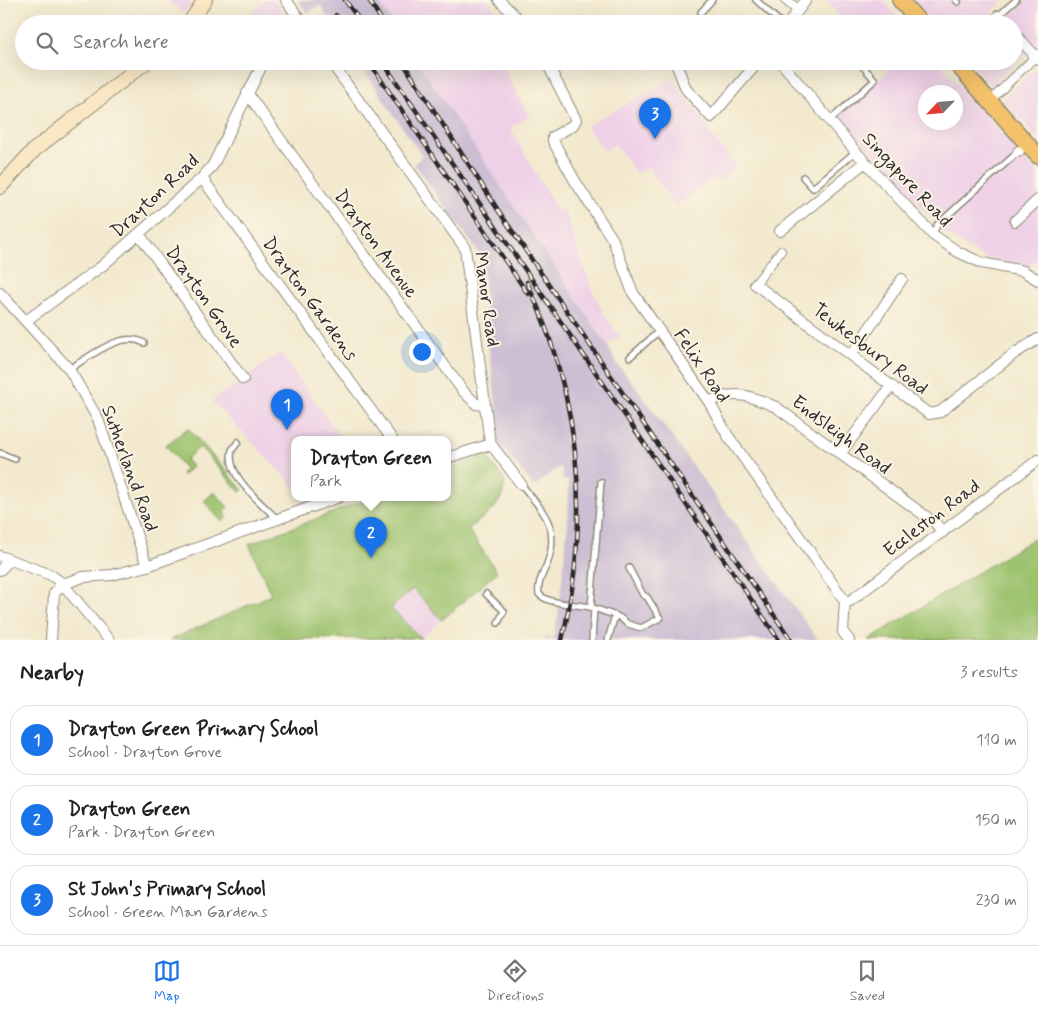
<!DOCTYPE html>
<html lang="en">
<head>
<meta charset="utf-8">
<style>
  body { margin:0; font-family:Mynerve,sans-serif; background:#f6f6f6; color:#202124 }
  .compass { position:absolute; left:918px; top:85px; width:45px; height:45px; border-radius:50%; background:#fff; box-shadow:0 5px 20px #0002; rotate:244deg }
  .you { position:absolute; left:421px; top:351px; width:18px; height:18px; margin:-12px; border:4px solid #fff; border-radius:50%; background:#1a73e8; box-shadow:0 0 0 8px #1a73e833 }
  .badge { display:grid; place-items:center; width:32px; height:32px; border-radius:50%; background:#1a73e8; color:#fff; font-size:16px; font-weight:700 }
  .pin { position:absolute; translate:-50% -41px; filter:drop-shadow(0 1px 2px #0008) }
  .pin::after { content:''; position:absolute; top:26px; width:18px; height:15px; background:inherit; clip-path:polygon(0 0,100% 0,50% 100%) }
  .popup { position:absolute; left:291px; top:436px; width:160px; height:65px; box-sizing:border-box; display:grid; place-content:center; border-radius:10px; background:#fff; filter:drop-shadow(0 1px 4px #0005); font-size:16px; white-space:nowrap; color:#757577 }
  .popup b { font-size:19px; color:#202124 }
  .popup::after { content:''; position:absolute; left:50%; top:100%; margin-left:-10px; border:10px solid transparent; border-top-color:#fff }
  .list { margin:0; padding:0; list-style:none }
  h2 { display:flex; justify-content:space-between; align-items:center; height:65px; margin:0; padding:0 20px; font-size:21px }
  h2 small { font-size:16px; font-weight:400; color:#757577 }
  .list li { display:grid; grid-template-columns:32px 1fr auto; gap:15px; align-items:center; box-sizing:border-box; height:70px; margin:0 10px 10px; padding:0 10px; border:1px solid #e0e0e0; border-radius:20px }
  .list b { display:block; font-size:19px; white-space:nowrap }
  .list p { margin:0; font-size:16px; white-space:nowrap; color:#757577 }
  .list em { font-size:16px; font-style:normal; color:#757577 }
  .icon { flex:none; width:28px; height:28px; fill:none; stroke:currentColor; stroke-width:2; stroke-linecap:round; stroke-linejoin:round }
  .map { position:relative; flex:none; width:1038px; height:640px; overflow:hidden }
  .search { position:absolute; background:#fff; box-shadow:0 5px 20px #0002; left:15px; right:15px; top:15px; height:55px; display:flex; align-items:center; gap:12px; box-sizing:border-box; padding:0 18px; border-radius:28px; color:#757577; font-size:19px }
  .sheet { height:305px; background:#fff }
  nav { display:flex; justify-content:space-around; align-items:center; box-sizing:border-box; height:70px; border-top:1px solid #e0e0e0; background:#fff; font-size:14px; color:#757577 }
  nav a { display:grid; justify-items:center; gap:2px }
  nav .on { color:#1a73e8 }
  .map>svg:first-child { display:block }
</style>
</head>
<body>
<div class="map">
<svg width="1038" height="640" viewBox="0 0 1038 640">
  <rect width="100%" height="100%" fill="#fcf5e5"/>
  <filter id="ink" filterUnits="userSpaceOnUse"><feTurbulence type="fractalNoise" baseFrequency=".02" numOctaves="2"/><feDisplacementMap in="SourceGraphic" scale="10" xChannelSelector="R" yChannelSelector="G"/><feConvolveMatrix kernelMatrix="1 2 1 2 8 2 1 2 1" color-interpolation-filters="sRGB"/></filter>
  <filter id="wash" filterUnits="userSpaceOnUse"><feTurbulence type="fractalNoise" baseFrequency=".0096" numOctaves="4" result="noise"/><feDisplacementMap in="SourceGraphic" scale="20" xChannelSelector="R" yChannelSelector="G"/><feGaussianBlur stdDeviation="1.12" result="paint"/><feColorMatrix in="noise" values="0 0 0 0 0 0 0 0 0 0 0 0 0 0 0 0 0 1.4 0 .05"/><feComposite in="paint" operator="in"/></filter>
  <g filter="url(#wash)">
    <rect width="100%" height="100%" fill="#f2e9ce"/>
    <!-- built -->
    <path fill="#eed0e7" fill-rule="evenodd" d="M 168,0 L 194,0 L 184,14 Z
      M 266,0 L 274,0 L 291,24 L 248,24 L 244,19 Z
      M 378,0 L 487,0 L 509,24 L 393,24 Z
      M 825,0 L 883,0 L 904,24 L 846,24 Z
      M 914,0 L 1003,0 L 990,13 L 1000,24 L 935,24 Z
      M 1027,0 L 1038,0 L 1038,53 L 1010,21 L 1011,15 Z
      M 1014,39 L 1026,52 L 991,87 L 969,61 L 1014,61 Z
      M 417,61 L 500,61 L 529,117 L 510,128 L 558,212 L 563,210 L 567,216 L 591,288 L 605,316 L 620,336 L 607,345 Z
      M 879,61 L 938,61 L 1038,174 L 1038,259 L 1029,267 L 983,257 L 946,234 L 838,116 L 888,71 ZM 926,92 L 956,92 L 956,122 L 926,122 Z
      M 1035,68 L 1038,72 L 1038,139 L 1004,101 L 1004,98 Z
      M 673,79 L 688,101 L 698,112 L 711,135 L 737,167 L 718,181 L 714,178 L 675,206 L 648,167 L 636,173 L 615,144 L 605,151 L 586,126 Z
      M 280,353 L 342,439 L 295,439 L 295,487 L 212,401 Z
      M 412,589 L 442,620 L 421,638 L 391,608 Z"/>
    <!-- industrial -->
    <path fill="#ccbed3" d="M 298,0 L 378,0 L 393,24 L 332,24 L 320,5 L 308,13 Z
      M 357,61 L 417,61 L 607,345 L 617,364 L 634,384 L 818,640 L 545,640 L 546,637 L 553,639 L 559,609 L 568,523 L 569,480 L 563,480 L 561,467 L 556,469 L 534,487 L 496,440 L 500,431 L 488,343 L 482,257 L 414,164 L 422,156 Z"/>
    <!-- green -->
    <path fill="#9cc26d" stroke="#64764c" d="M 188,428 L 243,490 L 240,492 L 200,447 L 186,459 L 192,467 L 183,475 L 181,473 L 186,470 L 166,445 Z
      M 486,455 L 505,481 C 502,509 488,513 468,529 L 497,572 L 442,620 L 413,589 L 391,608 L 421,638 L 170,640 L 271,595 L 249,544 L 374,497 L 447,497 L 447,469 Z
      M 214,492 L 228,507 L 224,510 L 227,517 L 222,522 L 204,501 Z
      M 1038,536 L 1038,640 L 868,640 Z"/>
  </g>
  <g filter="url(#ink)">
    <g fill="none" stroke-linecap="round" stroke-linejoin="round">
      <!-- service casing -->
      <g stroke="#8e8a7c" stroke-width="8">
        <path id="service" d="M 756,0 L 782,24
          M 956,0 L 958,2
          M 701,12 L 712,0
          M 998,16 L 1016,0
          M 830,120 L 875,80 L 858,61
          M 803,177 L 813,188 L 855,152
          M 933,235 L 937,225 L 1018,152
          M 630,357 L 659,331
          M 69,369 C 90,357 121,330 144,343
          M 238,442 L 232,450 C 225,476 261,502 277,519
          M 0,453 L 15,459
          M 521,484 C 543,512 561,526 547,564 C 543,574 537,583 539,594 C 548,605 580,604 594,608 L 592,640
          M 486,594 L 504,611 L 498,623
          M 591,607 L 601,482
          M 594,608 L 619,617 L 628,624 L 641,628 L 660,618 L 647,597 L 643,595 L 629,568
          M 608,640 L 615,615"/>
      </g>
      <!-- pedestrian casing -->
      <g stroke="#8e8a7c" stroke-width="10">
        <path id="pedestrian" d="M 996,95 L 1038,54
          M 755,284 L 781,251"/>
      </g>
      <!-- minor casing -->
      <g stroke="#8e8a7c" stroke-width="12">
        <path id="minor" d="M 286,0 L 303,24
          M 499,0 L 523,24
          M 786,0 L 798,10
          M 998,16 L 1005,24
          M 788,24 L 806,0
          M 1014,33 L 1038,59
          M 330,61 L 465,248 L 489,436 L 491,444 L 521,484
          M 546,61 L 576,120 L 573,125 L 553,137 L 553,141 L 575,181 L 613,240 L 633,293 L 709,402 L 728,436 L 845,601
          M 675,61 L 686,89 L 711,117 L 759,61
          M 780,61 L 856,152 L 933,235 L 958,252 L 982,263 L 1023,271 L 1038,280
          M 247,93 L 463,391 L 476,404 L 484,405
          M 1018,152 L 1019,151
          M 202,178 L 392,439
          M 1015,221 L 1038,200
          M 780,231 L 865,162
          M 139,234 L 243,379
          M 755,284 L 929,414 L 940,412 L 1015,353 L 1038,339
          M 0,293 L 69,369 L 98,419 L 147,566
          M 27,320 L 102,266 L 202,178 L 213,165 L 264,61
          M 852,354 L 902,279
          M 709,402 C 735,389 751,396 776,407 L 935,523 L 943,532
          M 840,454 L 891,386
          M 447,458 L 491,444
          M 0,556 L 51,575 L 62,583 L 109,640
          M 0,570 L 10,560
          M 63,584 L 83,577 L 112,575 L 147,566 L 339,497
          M 845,601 L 850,601 L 1038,460
          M 845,601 L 843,632 L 849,640
          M 51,640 L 54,594 L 62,583"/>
      </g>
      <!-- secondary casing -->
      <g stroke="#8e8a7c" stroke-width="16">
        <path id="secondary" d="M 189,24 L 205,0
          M 0,187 L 34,150 L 147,61"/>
      </g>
      <!-- primary casing -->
      <g stroke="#8e8a7c" stroke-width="18">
        <path id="primary" d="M 900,0 L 921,24
          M 954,61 L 1038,156"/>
      </g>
      <!-- service -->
      <use href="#service" stroke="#fff" stroke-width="5"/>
      <!-- pedestrian -->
      <use href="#pedestrian" stroke="#fff" stroke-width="8"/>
      <!-- minor -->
      <use href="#minor" stroke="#fff" stroke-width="10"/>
      <!-- secondary -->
      <use href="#secondary" stroke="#fae7c3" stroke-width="14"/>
      <!-- primary -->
      <use href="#primary" stroke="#f3c26a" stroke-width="15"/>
      <!-- rail casing -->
      <g stroke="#2b2b2b" stroke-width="4.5">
        <path id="rail" d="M 345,0 L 362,24
          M 369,0 L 384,24
          M 336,15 L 342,24
          M 368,61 L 528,294
          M 382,61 L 779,640
          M 402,61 L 498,210 L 791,640
          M 527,282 C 580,397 592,516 562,640"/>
      </g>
      <!-- rail -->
      <use href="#rail" stroke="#fcf5e5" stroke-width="2.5" stroke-dasharray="8" stroke-linecap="butt"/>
    </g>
  </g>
  <g text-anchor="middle" stroke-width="4" stroke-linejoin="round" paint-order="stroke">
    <!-- street labels -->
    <g font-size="19" fill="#2b2b2b" stroke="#fcf5e5">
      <text transform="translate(908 179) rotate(47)" y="7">Singapore Road</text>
      <text transform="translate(154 195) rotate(-43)" y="7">Drayton Road</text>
      <text transform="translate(377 243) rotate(54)" y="7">Drayton Avenue</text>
      <text transform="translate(205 296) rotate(55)" y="7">Drayton Grove</text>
      <text transform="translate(311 298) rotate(54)" y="7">Drayton Gardens</text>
      <text transform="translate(488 299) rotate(82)" y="7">Manor Road</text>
      <text transform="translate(871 348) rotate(37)" y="7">Tewkesbury Road</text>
      <text transform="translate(703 365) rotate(56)" y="7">Felix Road</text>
      <text transform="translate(842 434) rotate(37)" y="7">Endsleigh Road</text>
      <text transform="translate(131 468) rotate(70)" y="7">Sutherland Road</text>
      <text transform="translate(931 517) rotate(-37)" y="7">Eccleston Road</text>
    </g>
  </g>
</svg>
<svg class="compass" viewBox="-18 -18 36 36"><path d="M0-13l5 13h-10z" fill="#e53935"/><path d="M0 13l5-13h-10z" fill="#757577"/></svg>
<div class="you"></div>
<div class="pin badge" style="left:287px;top:430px">1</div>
<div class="pin badge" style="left:371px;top:558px">2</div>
<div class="popup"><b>Drayton Green</b>Park</div>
<div class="pin badge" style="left:655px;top:139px">3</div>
<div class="search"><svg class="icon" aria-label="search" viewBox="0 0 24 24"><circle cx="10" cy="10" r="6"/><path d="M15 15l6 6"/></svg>Search here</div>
</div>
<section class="sheet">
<h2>Nearby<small>3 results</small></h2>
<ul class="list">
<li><span class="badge">1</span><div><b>Drayton Green Primary School</b><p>School · Drayton Grove</p></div><em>110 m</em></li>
<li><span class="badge">2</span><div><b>Drayton Green</b><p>Park · Drayton Green</p></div><em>150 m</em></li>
<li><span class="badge">3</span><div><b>St John's Primary School</b><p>School · Green Man Gardens</p></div><em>230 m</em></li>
</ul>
</section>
<nav>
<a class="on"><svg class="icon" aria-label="map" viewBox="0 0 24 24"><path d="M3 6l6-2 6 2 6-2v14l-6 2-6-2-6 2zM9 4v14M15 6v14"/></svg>Map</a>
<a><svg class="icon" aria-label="directions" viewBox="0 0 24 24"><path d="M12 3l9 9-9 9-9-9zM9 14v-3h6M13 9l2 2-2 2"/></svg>Directions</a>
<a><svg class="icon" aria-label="saved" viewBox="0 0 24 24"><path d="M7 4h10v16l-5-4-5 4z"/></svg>Saved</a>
</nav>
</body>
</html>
